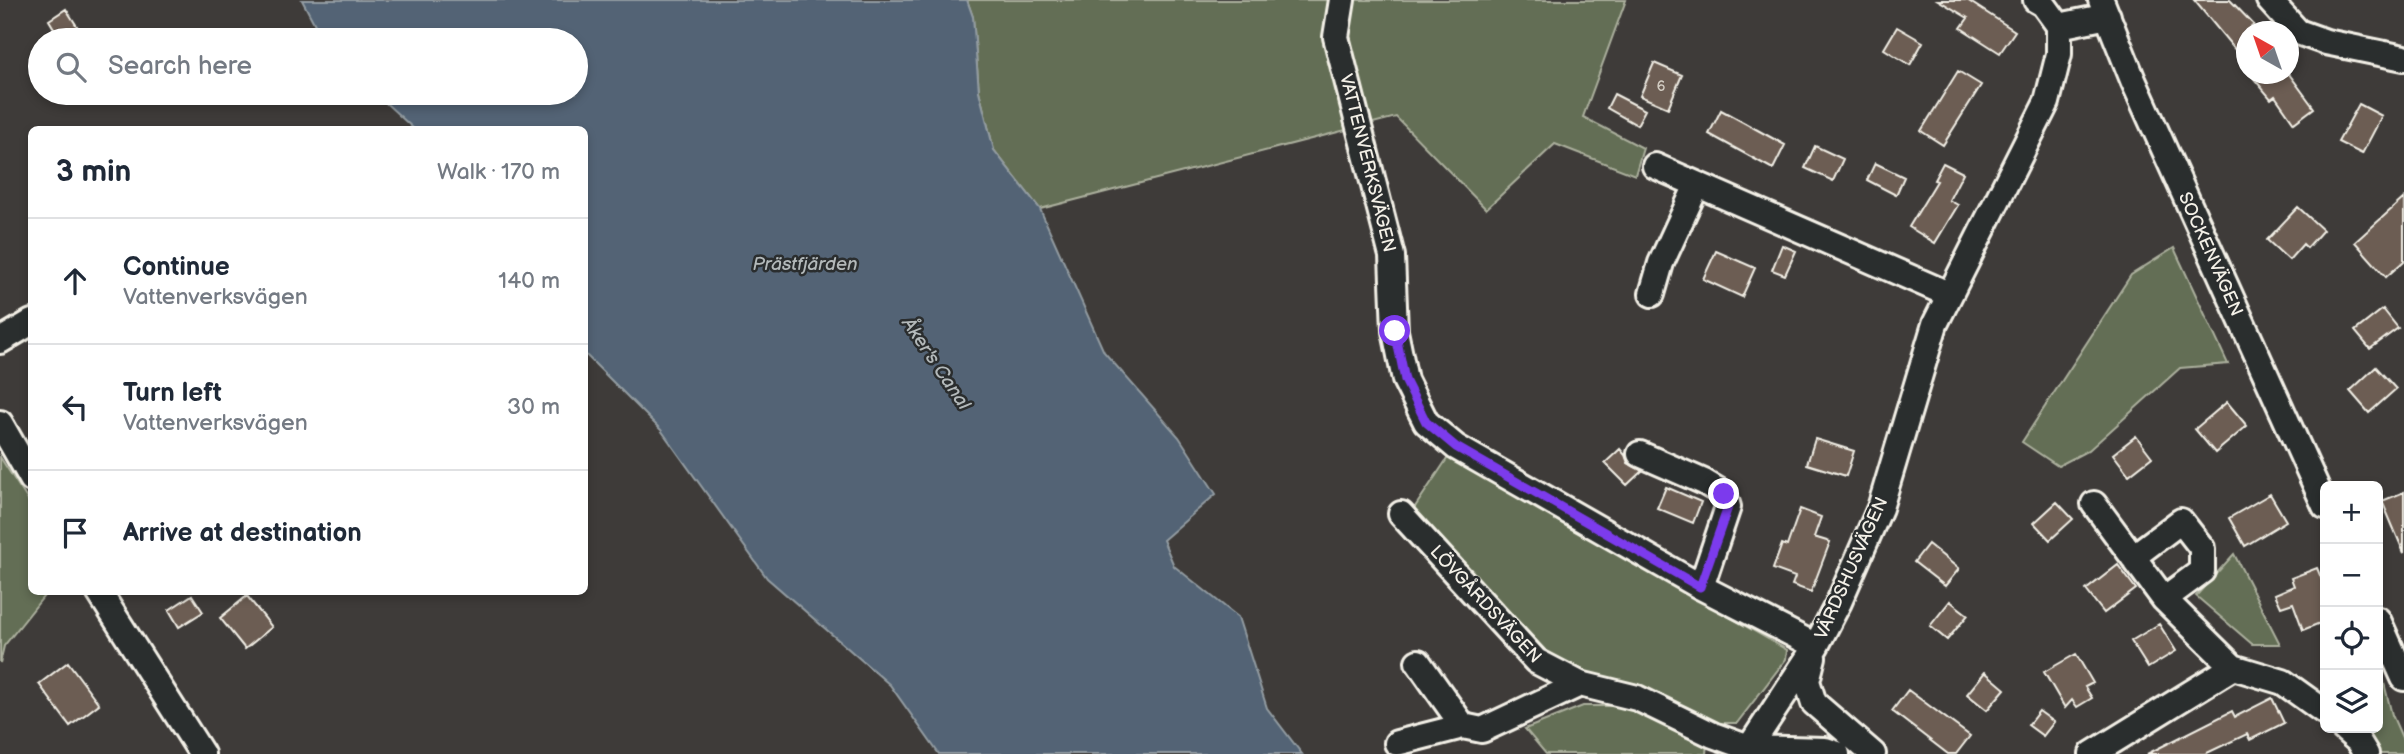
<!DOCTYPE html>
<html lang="en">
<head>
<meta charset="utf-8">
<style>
  body { margin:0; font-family:"Balsamiq Sans",sans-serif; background:#f2f2f3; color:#1f2937 }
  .controls { position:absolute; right:21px; bottom:21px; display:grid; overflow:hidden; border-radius:10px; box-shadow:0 4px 10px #0003 }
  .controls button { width:63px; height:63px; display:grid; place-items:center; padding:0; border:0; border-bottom:2px solid #e0e1e3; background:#fff; color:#1f2937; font:35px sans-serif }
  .compass { position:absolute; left:2236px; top:21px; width:63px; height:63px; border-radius:50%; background:#fff; box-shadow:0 4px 10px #0003; rotate:320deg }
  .stop { position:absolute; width:21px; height:21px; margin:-16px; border:5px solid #7c3aed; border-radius:50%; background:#fff }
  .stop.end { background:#7c3aed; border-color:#fff; box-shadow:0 2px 7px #0008 }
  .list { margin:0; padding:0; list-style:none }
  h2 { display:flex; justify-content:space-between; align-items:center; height:91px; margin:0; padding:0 28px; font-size:30px }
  h2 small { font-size:23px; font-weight:400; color:#747a83 }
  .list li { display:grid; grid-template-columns:46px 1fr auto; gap:21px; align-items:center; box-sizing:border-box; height:126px; padding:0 28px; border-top:2px solid #e0e1e3 }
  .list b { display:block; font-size:26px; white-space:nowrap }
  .list p { margin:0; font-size:23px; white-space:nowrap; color:#747a83 }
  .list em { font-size:23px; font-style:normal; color:#747a83 }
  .icon { flex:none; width:38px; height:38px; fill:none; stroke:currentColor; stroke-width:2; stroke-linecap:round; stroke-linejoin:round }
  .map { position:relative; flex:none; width:2404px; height:754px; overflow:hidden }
  .search { position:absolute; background:#fff; box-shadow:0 4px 10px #0003; left:28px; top:28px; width:560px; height:77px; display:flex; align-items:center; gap:18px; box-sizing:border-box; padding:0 24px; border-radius:38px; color:#747a83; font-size:26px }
  .panel { position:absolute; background:#fff; box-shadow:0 4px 10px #0003; left:28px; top:126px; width:560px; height:469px; border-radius:10px }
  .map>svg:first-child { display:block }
</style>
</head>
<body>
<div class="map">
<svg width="2404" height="754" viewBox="0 0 2404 754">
  <rect width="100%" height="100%" fill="#3e3b39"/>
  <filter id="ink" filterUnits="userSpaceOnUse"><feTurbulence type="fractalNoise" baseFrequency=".0143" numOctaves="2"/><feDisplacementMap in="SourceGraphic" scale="14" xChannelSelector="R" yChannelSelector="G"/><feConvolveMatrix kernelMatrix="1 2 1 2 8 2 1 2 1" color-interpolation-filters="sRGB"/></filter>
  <g filter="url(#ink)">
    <!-- green -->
    <path fill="#636e54" stroke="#acb09e" stroke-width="2" d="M 967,0 L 1626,0 L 1583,117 L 1643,148 L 1635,175 L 1555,144 L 1486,209 L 1396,117 L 1040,209 L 994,150 L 979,91 L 973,17 Z
      M 2174,248 L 2228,364 L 2180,368 L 2089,450 L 2058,466 L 2022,442 L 2131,275 Z
      M 1449,456 L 1787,650 L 1786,659 L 1737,723 L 1713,723 L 1560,666 L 1413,510 Z
      M 0,457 L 31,505 L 32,592 L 47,592 L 4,646 L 0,663 Z
      M 2234,554 L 2280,644 L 2252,644 L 2196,596 Z
      M 2378,670 L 2382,675 L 2392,715 L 2404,742 L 2404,754 L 2378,754 L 2361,728 L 2378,728 Z
      M 1583,706 L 1632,706 L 1707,742 L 1706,754 L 1546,754 L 1525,729 Z"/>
    <!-- water -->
    <path fill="#526474" stroke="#939ca2" stroke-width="2" d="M 302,0 L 967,0 L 973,17 L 979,91 L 994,150 L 1040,209 L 1104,352 L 1179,437 L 1216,494 L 1163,540 L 1174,566 L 1238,617 L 1267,708 L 1302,754 L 939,754 L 890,685 L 767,578 L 661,430 L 585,354 L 584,130 L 414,129 L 375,93 L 576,93 L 576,40 L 323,40 Z"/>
    <!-- building -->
    <path fill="#6c5d52" stroke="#f4f1e8" stroke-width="2" d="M 1938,0 L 1967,0 L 2015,31 L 2000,53 L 1961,28 L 1968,18 Z
      M 2194,0 L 2230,0 L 2254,25 L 2246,31 L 2246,63 Z
      M 66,9 L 82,34 L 73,40 L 61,40 L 49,20 Z
      M 1897,27 L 1923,42 L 1910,65 L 1884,49 Z
      M 1654,63 L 1682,75 L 1668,108 L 1640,96 Z
      M 1958,71 L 1981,85 L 1943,145 L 1921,131 Z
      M 2250,74 L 2289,74 L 2314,108 L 2294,123 L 2275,96 L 2271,99 Z
      M 1614,94 L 1645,110 L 1637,125 L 1607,108 Z
      M 2359,104 L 2382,116 L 2362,154 L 2338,142 Z
      M 1721,110 L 1785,145 L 1773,169 L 1709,134 Z
      M 1815,146 L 1843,159 L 1833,181 L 1805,168 Z
      M 1875,163 L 1904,177 L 1896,195 L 1867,180 Z
      M 1943,163 L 1963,173 L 1949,200 L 1958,205 L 1935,243 L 1909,227 L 1937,181 L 1934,180 Z
      M 2404,198 L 2404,261 L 2386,277 L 2355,242 Z
      M 2298,207 L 2323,230 L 2307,248 L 2303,244 L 2289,260 L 2267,240 Z
      M 1782,245 L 1796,251 L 1785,275 L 1772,270 Z
      M 1716,251 L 1755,268 L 1742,297 L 1703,279 Z
      M 2383,309 L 2398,328 L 2370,349 L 2355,331 Z
      M 2376,367 L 2396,389 L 2369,413 L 2350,391 Z
      M 2227,402 L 2247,426 L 2215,453 L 2195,429 Z
      M 2136,436 L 2152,457 L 2129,475 L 2113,454 Z
      M 1815,439 L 1854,451 L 1846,476 L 1807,464 Z
      M 1620,449 L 1625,455 L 1628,463 L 1642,471 L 1627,485 L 1605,463 Z
      M 1666,487 L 1701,502 L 1693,523 L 1657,508 Z
      M 2404,492 L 2404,553 L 2382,501 Z
      M 2270,494 L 2286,521 L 2245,546 L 2229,518 Z
      M 2057,502 L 2073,519 L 2050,540 L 2034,523 Z
      M 1800,509 L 1821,517 L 1814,537 L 1830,542 L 1811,592 L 1792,585 L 1795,577 L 1773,569 L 1782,544 L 1787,546 Z
      M 1928,544 L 1959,569 L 1945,586 L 1914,562 Z
      M 2118,565 L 2136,589 L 2104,613 L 2086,590 Z
      M 2317,568 L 2325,587 L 2325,621 L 2303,630 L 2293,603 L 2281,607 L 2275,594 L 2294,586 L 2291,578 Z
      M 192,595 L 203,612 L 179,627 L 169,610 Z
      M 247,596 L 272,627 L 245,649 L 220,618 Z
      M 1950,601 L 1968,615 L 1947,640 L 1930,626 Z
      M 2159,624 L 2176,651 L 2148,668 L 2131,641 Z
      M 2076,654 L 2093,683 L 2085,687 L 2092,698 L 2077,707 L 2072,700 L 2065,708 L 2044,672 Z
      M 68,662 L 99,704 L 70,726 L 39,684 Z
      M 1985,672 L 2005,689 L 1987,710 L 1967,694 Z
      M 1908,690 L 1970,736 L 1956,754 L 1948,754 L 1892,711 Z
      M 2272,698 L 2284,723 L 2250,740 L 2247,734 L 2205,754 L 2147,754 L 2232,711 L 2235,717 Z
      M 2039,711 L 2054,722 L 2043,736 L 2028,725 Z"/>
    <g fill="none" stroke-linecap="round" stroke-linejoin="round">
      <!-- minor casing -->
      <g stroke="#f4f1e8" stroke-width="30">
        <path id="minor" d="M 1342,0 L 1336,37 L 1392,256 L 1395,331 L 1405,380 L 1426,422 L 1456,447 L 1701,587 L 1816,646
          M 2036,0 L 2043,4 L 2059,26
          M 2101,0 L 2133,80 L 2325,506
          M 2269,0 L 2298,32 L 2326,42 L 2404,58
          M 2059,26 L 2108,16
          M 1655,166 L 1948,294
          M 1652,294 L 1661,263 L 1697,185
          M 0,341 L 32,322
          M 0,423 L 32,479
          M 1640,454 L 1704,482 L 1724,494 L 1728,507 L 1701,587
          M 2094,504 L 2164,599 L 2233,667
          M 1401,514 L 1536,661 L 1580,684
          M 2133,557 L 2181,521 L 2202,548 L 2202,571 L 2164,599
          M 99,592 L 202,754
          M 2378,620 L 2404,678
          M 1813,657 L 1807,681 L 1814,703 L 1873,754
          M 1418,662 L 1463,726
          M 2343,728 L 2358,741 L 2366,754
          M 1397,743 L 1463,726 L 1482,730 L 1580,684 L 1637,698 L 1713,735 L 1749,748 L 1816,646 L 1839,602 L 1880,508 L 1935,324 L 2047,102 L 2059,54 L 2059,26
          M 1744,754 L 1749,748 L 1825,750 L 1837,754
          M 2092,754 L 2233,667 L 2283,682 L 2325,712"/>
      </g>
      <!-- minor -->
      <use href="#minor" stroke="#2a2d2e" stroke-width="24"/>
    </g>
  </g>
  <g fill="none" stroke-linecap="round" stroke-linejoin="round" filter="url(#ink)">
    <!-- route -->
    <path stroke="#7c3aed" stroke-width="9" d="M 1395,331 L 1405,380 L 1426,422 L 1456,447 L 1700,587 L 1728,507 L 1724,494"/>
  </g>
  <g text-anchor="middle" stroke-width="5" stroke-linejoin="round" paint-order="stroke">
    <!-- number labels -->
    <g font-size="14" fill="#d2ccc2">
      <text x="1661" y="91">6</text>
    </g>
    <!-- street labels -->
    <g font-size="18" fill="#f4f1e8" stroke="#2a2d2e">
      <text transform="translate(1368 163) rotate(76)" y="6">VATTENVERKSVÄGEN</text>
      <text transform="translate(2211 254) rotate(66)" y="6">SOCKENVÄGEN</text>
      <text transform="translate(1851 568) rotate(-66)" y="6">VÄRDSHUSVÄGEN</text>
      <text transform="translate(1486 604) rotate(47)" y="6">LÖVGÅRDSVÄGEN</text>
    </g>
    <!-- water labels -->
    <g font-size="19" font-style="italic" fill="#b3b9ba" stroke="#2a2d2e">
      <text x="805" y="270">Prästfjärden</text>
      <text transform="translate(937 363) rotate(56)" y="7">Åker's Canal</text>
    </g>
  </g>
</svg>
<div class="controls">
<button>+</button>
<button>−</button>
<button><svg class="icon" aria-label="locate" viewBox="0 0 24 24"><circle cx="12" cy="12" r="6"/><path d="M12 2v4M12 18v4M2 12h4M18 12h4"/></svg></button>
<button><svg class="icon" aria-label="layers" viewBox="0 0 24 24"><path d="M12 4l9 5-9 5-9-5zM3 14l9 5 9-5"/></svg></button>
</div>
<svg class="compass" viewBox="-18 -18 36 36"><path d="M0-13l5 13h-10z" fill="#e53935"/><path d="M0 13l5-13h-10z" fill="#747a83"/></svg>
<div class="stop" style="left:1395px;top:331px"></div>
<div class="stop end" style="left:1724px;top:494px"></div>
<div class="search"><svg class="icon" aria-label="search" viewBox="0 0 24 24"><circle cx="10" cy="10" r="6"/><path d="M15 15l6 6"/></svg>Search here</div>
<section class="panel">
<h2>3 min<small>Walk · 170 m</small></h2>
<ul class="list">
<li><svg class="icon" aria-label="ahead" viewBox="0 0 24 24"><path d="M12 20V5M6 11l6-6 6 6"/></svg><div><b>Continue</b><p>Vattenverksvägen</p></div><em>140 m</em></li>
<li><svg class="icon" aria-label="left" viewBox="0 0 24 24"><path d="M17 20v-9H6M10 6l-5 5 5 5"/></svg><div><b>Turn left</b><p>Vattenverksvägen</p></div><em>30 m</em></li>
<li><svg class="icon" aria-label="arrive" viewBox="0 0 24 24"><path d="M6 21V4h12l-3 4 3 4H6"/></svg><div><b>Arrive at destination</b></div></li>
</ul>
</section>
</div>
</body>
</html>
